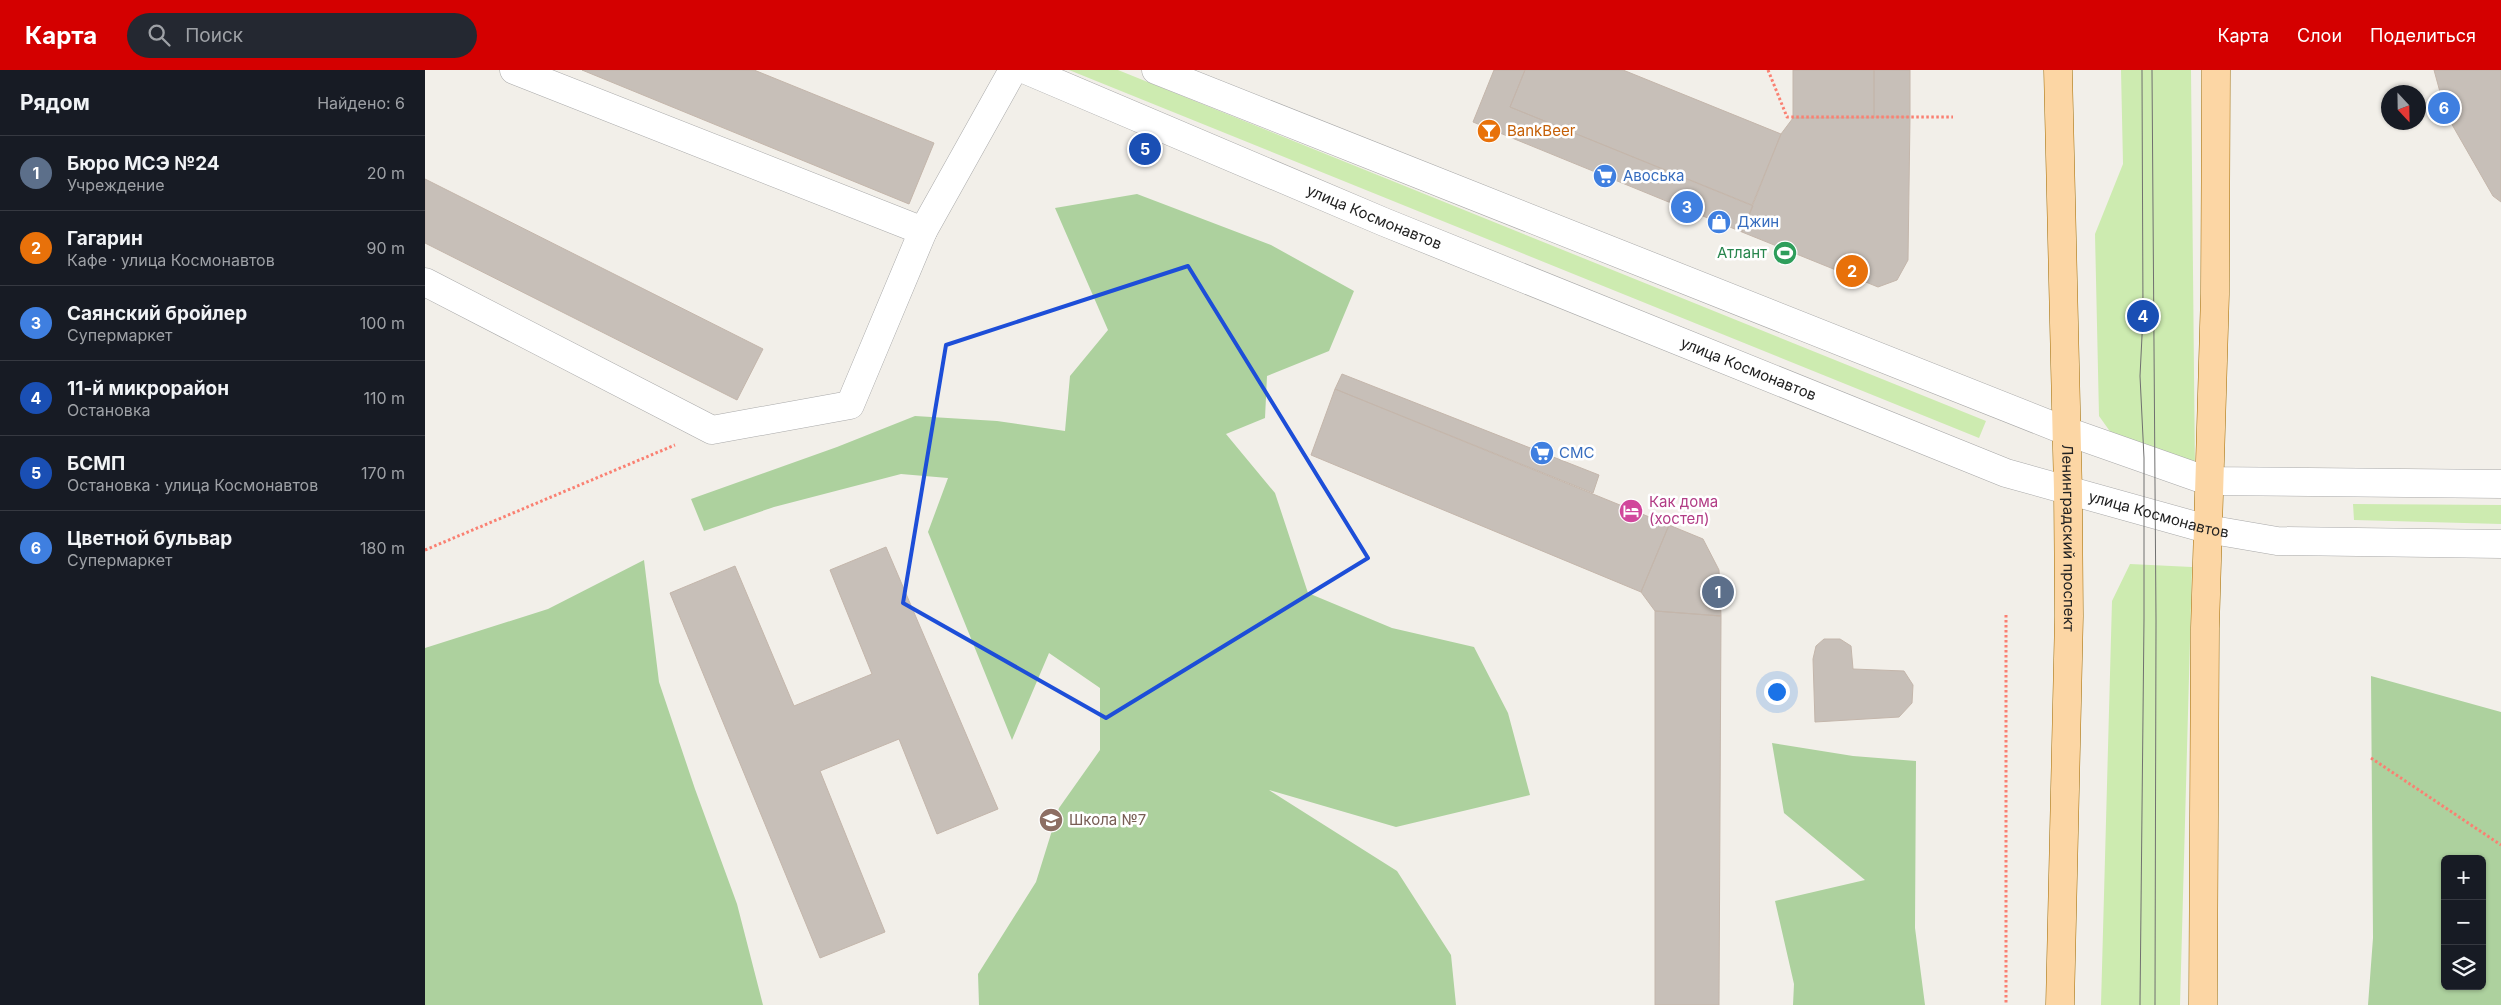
<!DOCTYPE html>
<html lang="ru">
<head>
<meta charset="utf-8">
<style>
  body { margin:0; font-family:Inter,sans-serif; background:#242831; color:#f1f3f6 }
  .controls { position:absolute; right:15px; bottom:15px; display:grid; overflow:hidden; border-radius:8px; box-shadow:0 1px 4px #0004 }
  .controls button { width:45px; height:45px; display:grid; place-items:center; padding:0; border:0; border-bottom:1px solid #363941; background:#171b24; color:#f1f3f6; font:25px sans-serif }
  .compass { position:absolute; left:1956px; top:15px; width:45px; height:45px; border-radius:50%; background:#171b24; box-shadow:0 1px 4px #0004; rotate:158deg }
  .you { position:absolute; left:1351px; top:621px; width:18px; height:18px; margin:-12px; border:4px solid #fff; border-radius:50%; background:#1a73e8; box-shadow:0 0 0 8px #1a73e833 }
  .badge { display:grid; place-items:center; width:32px; height:32px; border-radius:50%; background:#d40000; color:#fff; font-size:16px; font-weight:700 }
  .pin { position:absolute; translate:-50% -50%; border:2px solid #fff; box-shadow:0 1px 5px #0006 }
  .list { margin:0; padding:0; list-style:none }
  h2 { display:flex; justify-content:space-between; align-items:center; height:65px; margin:0; padding:0 20px; font-size:21px }
  h2 small { font-size:16px; font-weight:400; color:#9ea1a6 }
  .list li { display:grid; grid-template-columns:32px 1fr auto; gap:15px; align-items:center; box-sizing:border-box; height:75px; padding:0 20px; border-top:1px solid #363941 }
  .list b { display:block; font-size:19px; white-space:nowrap }
  .list p { margin:0; font-size:16px; white-space:nowrap; color:#9ea1a6 }
  .list em { font-size:16px; font-style:normal; color:#9ea1a6 }
  .icon { flex:none; width:28px; height:28px; fill:none; stroke:currentColor; stroke-width:2; stroke-linecap:round; stroke-linejoin:round }
  .map { position:relative; flex:none; width:2076px; height:935px; overflow:hidden }
  header { display:flex; align-items:center; gap:30px; box-sizing:border-box; height:70px; padding:0 25px; background:#d40000; color:#fff }
  header strong { font-size:24px }
  nav { display:flex; gap:28px; margin-inline-start:auto; font-size:18px }
  .search { width:350px; height:45px; background:#242831; display:flex; align-items:center; gap:12px; box-sizing:border-box; padding:0 18px; border-radius:28px; color:#9ea1a6; font-size:19px }
  main { display:flex }
  aside { flex:1; background:#171b24 }
  .map>svg:first-child { display:block }
</style>
</head>
<body>
<header>
<strong>Карта</strong>
<div class="search"><svg class="icon" aria-label="search" viewBox="0 0 24 24"><circle cx="10" cy="10" r="6"/><path d="M15 15l6 6"/></svg>Поиск</div>
<nav><a>Карта</a><a>Слои</a><a>Поделиться</a></nav>
</header>
<main>
<aside>
<h2>Рядом<small>Найдено: 6</small></h2>
<ul class="list">
<li><span class="badge" style="background:#5c6f8a">1</span><div><b>Бюро МСЭ №24</b><p>Учреждение</p></div><em>20 m</em></li>
<li><span class="badge" style="background:#e8710a">2</span><div><b>Гагарин</b><p>Кафе · улица Космонавтов</p></div><em>90 m</em></li>
<li><span class="badge" style="background:#3f7fe0">3</span><div><b>Саянский бройлер</b><p>Супермаркет</p></div><em>100 m</em></li>
<li><span class="badge" style="background:#1a4fb4">4</span><div><b>11-й микрорайон</b><p>Остановка</p></div><em>110 m</em></li>
<li><span class="badge" style="background:#1a4fb4">5</span><div><b>БСМП</b><p>Остановка · улица Космонавтов</p></div><em>170 m</em></li>
<li><span class="badge" style="background:#3f7fe0">6</span><div><b>Цветной бульвар</b><p>Супермаркет</p></div><em>180 m</em></li>
</ul>
</aside>
<div class="map">
<svg width="2076" height="935" viewBox="0 0 2076 935">
  <rect width="100%" height="100%" fill="#f2efe9"/>
  <!-- grass -->
  <path fill="#cdebb0" d="M 644,0 L 693,0 L 1561,351 L 1554,368 Z
    M 1696,0 L 1766,0 L 1770,402 L 1699,381 L 1674,346 L 1670,164 L 1698,94 Z
    M 1928,434 L 2076,435 L 2076,454 L 1929,450 Z
    M 1705,494 L 1767,497 L 1755,935 L 1676,935 L 1687,531 Z"/>
  <!-- forest -->
  <path fill="#add19e" fill-rule="evenodd" d="M 712,124 L 846,175 L 929,221 L 904,281 L 842,306 L 840,348 L 801,364 L 850,423 L 883,523 L 967,558 L 1049,577 L 1083,643 L 1105,725 L 971,757 L 844,720 L 972,801 L 1026,885 L 1031,935 L 554,935 L 553,904 L 611,812 L 634,738 L 675,680 L 675,618 L 624,583 L 587,670 L 503,462 L 523,408 L 476,404 L 349,437 L 279,461 L 266,429 L 412,377 L 490,346 L 572,351 L 640,361 L 645,306 L 683,260 L 630,138 Z
    M 219,490 L 234,612 L 270,719 L 312,834 L 338,935 L 0,935 L 0,578 L 123,539 Z
    M 1946,606 L 2076,642 L 2076,935 L 1943,935 L 1948,868 ZM 2020,789 L 2057,789 L 2057,916 L 2020,916 Z
    M 1347,673 L 1428,686 L 1491,691 L 1490,858 L 1500,935 L 1368,935 L 1369,914 L 1350,831 L 1440,810 L 1359,743 Z"/>
  <!-- building -->
  <path fill="#c7bfb8" stroke="#c4b6ab" d="M 157,0 L 329,0 L 509,73 L 484,134 Z
    M 1069,0 L 1100,0 L 1085,37 L 1328,136 L 1317,162 L 1048,52 Z
    M 1100,0 L 1198,0 L 1356,64 L 1327,135 L 1085,37 Z
    M 1368,0 L 1449,0 L 1449,48 L 1368,48 Z
    M 1449,0 L 1485,0 L 1485,47 L 1449,47 Z
    M 2009,0 L 2076,0 L 2076,132 L 2068,126 L 2021,44 Z
    M 1485,47 L 1483,190 L 1472,210 L 1453,217 L 1317,162 L 1356,64 L 1368,48 Z
    M 0,109 L 338,279 L 312,330 L 0,173 Z
    M 917,304 L 1174,405 L 1168,423 L 910,319 Z
    M 910,319 L 1244,455 L 1216,522 L 886,385 Z
    M 1244,455 L 1278,469 L 1294,500 L 1296,546 L 1230,541 L 1216,522 Z
    M 461,477 L 573,739 L 512,764 L 474,669 L 395,701 L 460,862 L 395,888 L 245,523 L 310,496 L 369,636 L 447,604 L 405,500 Z
    M 1230,541 L 1296,546 L 1294,935 L 1230,935 Z
    M 1399,569 L 1415,569 L 1426,576 L 1428,599 L 1479,601 L 1488,615 L 1487,633 L 1474,647 L 1390,652 L 1388,589 L 1391,576 Z"/>
  <g fill="none" stroke-linecap="round" stroke-linejoin="round">
    <!-- minor casing -->
    <g stroke="#a9a9a9" stroke-width="29">
      <g id="minor">
        <path d="M 89,0 L 498,161"/>
        <path id="s1" d="M 601,0 L 959,152 L 1581,403 L 1782,459 L 1852,471 L 2076,474"/>
        <path d="M 731,0 L 1641,361 L 1783,411 L 2076,414"/>
        <path d="M 0,212 L 287,360 L 425,335 L 498,161 L 588,0"/>
      </g>
    </g>
    <!-- major casing -->
    <g stroke="#a06b00" stroke-width="29">
      <g id="major">
        <path id="s2" d="M 1633,0 L 1643,421 L 1644,546 L 1635,935"/>
        <path d="M 1778,935 L 1780,558 L 1790,224 L 1791,0"/>
      </g>
    </g>
    <!-- path -->
    <path stroke="#fa8072" stroke-width="3" stroke-dasharray="2.5 2.5" stroke-linecap="butt" d="M 1343,0 L 1362,47 L 1528,47
      M 0,480 L 250,375
      M 1581,545 L 1581,935
      M 1946,688 L 2076,775"/>
    <!-- minor -->
    <use href="#minor" stroke="#fff" stroke-width="28"/>
    <!-- major -->
    <use href="#major" stroke="#fcd6a4" stroke-width="28"/>
    <!-- tram -->
    <path stroke="#707070" stroke-width="1" d="M 1727,0 L 1731,551 L 1730,935
      M 1715,935 L 1719,549 L 1719,388 L 1715,306 L 1718,246 L 1717,0"/>
  </g>
  <!-- marked area -->
  <path fill="none" stroke="#1d4ed8" stroke-width="4" stroke-linejoin="round" d="M 763,196 L 943,488 L 681,648 L 478,533 L 521,275 Z"/>
  <!-- icons -->
  <defs>
    <g id="bar-disc" transform="scale(1.25)"><circle r="9.5" fill="#e8710a" stroke="#fff"/><path d="M-6-5H6L.8 .8V4.5H3.5V6h-7V4.5H-.8V.8Z" fill="#fff"/></g>
    <g id="supermarket-disc" transform="scale(1.25)"><circle r="9.5" fill="#3f7fe0" stroke="#fff"/><path d="M-6-5.5h2.5l.6 2H6L4.5 2H-2.5L-4.4-4H-6ZM-1.5 3.2a1.3 1.3 0 1 0 .1 0ZM3 3.2a1.3 1.3 0 1 0 .1 0Z" fill="#fff"/></g>
    <g id="shop-disc" transform="scale(1.25)"><circle r="9.5" fill="#3f7fe0" stroke="#fff"/><path d="M-5-2.5h2.3a2.7 3.5 0 0 1 5.4 0H5L5.5 6h-11ZM-1.5-2.5h3a1.5 2.3 0 0 0-3 0Z" fill="#fff"/></g>
    <g id="stadium-disc" transform="scale(1.25)"><circle r="9.5" fill="#2e9e5b" stroke="#fff"/><path d="M0-5a6.5 5 0 1 0 0 10a6.5 5 0 1 0 0-10ZM-3.5-1.8h7v3.6h-7Z" fill="#fff"/></g>
    <g id="hotel-disc" transform="scale(1.25)"><circle r="9.5" fill="#d1479c" stroke="#fff"/><path d="M-6-4.5h1.5V1H6V5H4.5V3h-9V5H-6ZM-4 0a1.8 1.8 0 1 1 3.6 0ZM.5 0V-2.5h3Q6-2.5 6 0Z" fill="#fff"/></g>
    <g id="school-disc" transform="scale(1.25)"><circle r="9.5" fill="#8d6e63" stroke="#fff"/><path d="M0-5L7-2L0 1L-7-2ZM-4 1L0 2.5L4 1V4Q0 6-4 4Z" fill="#fff"/></g>
  </defs>
  <g fill-rule="evenodd">
    <use href="#bar-disc" x="1064" y="61"/>
    <use href="#supermarket-disc" x="1180" y="106"/>
    <use href="#shop-disc" x="1294" y="152"/>
    <use href="#stadium-disc" x="1360" y="183"/>
    <use href="#supermarket-disc" x="1117" y="383"/>
    <use href="#hotel-disc" x="1206" y="441"/>
    <use href="#school-disc" x="626" y="750"/>
  </g>
  <g text-anchor="middle" stroke-width="5" stroke-linejoin="round" paint-order="stroke">
    <!-- food labels -->
    <g font-size="15" fill="#c56008" stroke="#fff" text-anchor="start">
      <text x="1082" y="66">BankBeer</text>
    </g>
    <!-- shop labels -->
    <g font-size="15" fill="#366cbe" stroke="#fff" text-anchor="start">
      <text x="1198" y="111">Авоська</text>
      <text x="1312" y="157">Джин</text>
      <text x="1134" y="388">СМС</text>
    </g>
    <!-- street labels -->
    <g font-size="15" fill="#222" stroke="#fff">
      <text dy="5" stroke="none"><textPath href="#s1" startOffset="378">улица Космонавтов</textPath></text>
      <text dy="5" stroke="none"><textPath href="#s1" startOffset="782">улица Космонавтов</textPath></text>
      <text dy="5" stroke="none"><textPath href="#s1" startOffset="1218">улица Космонавтов</textPath></text>
      <text dy="5" stroke="none"><textPath href="#s2" startOffset="468">Ленинградский проспект</textPath></text>
    </g>
    <!-- leisure labels -->
    <g font-size="15" fill="#27864d" stroke="#fff" text-anchor="end">
      <text x="1342" y="188">Атлант</text>
    </g>
    <!-- hotel labels -->
    <g font-size="15" fill="#b23c85" stroke="#fff" text-anchor="start">
      <text x="1224" y="437">Как дома<tspan x="1224" dy="17">(хостел)</tspan></text>
    </g>
    <!-- education labels -->
    <g font-size="15" fill="#785e54" stroke="#fff" text-anchor="start">
      <text x="644" y="755">Школа №7</text>
    </g>
  </g>
</svg>
<div class="controls">
<button>+</button>
<button>−</button>
<button><svg class="icon" aria-label="layers" viewBox="0 0 24 24"><path d="M12 4l9 5-9 5-9-5zM3 14l9 5 9-5"/></svg></button>
</div>
<svg class="compass" viewBox="-18 -18 36 36"><path d="M0-13l5 13h-10z" fill="#e53935"/><path d="M0 13l5-13h-10z" fill="#9ea1a6"/></svg>
<div class="you"></div>
<div class="pin badge" style="left:1293px;top:522px;background:#5c6f8a">1</div>
<div class="pin badge" style="left:1427px;top:201px;background:#e8710a">2</div>
<div class="pin badge" style="left:1262px;top:137px;background:#3f7fe0">3</div>
<div class="pin badge" style="left:1718px;top:246px;background:#1a4fb4">4</div>
<div class="pin badge" style="left:720px;top:79px;background:#1a4fb4">5</div>
<div class="pin badge" style="left:2019px;top:38px;background:#3f7fe0">6</div>
</div>
</main>
</body>
</html>
